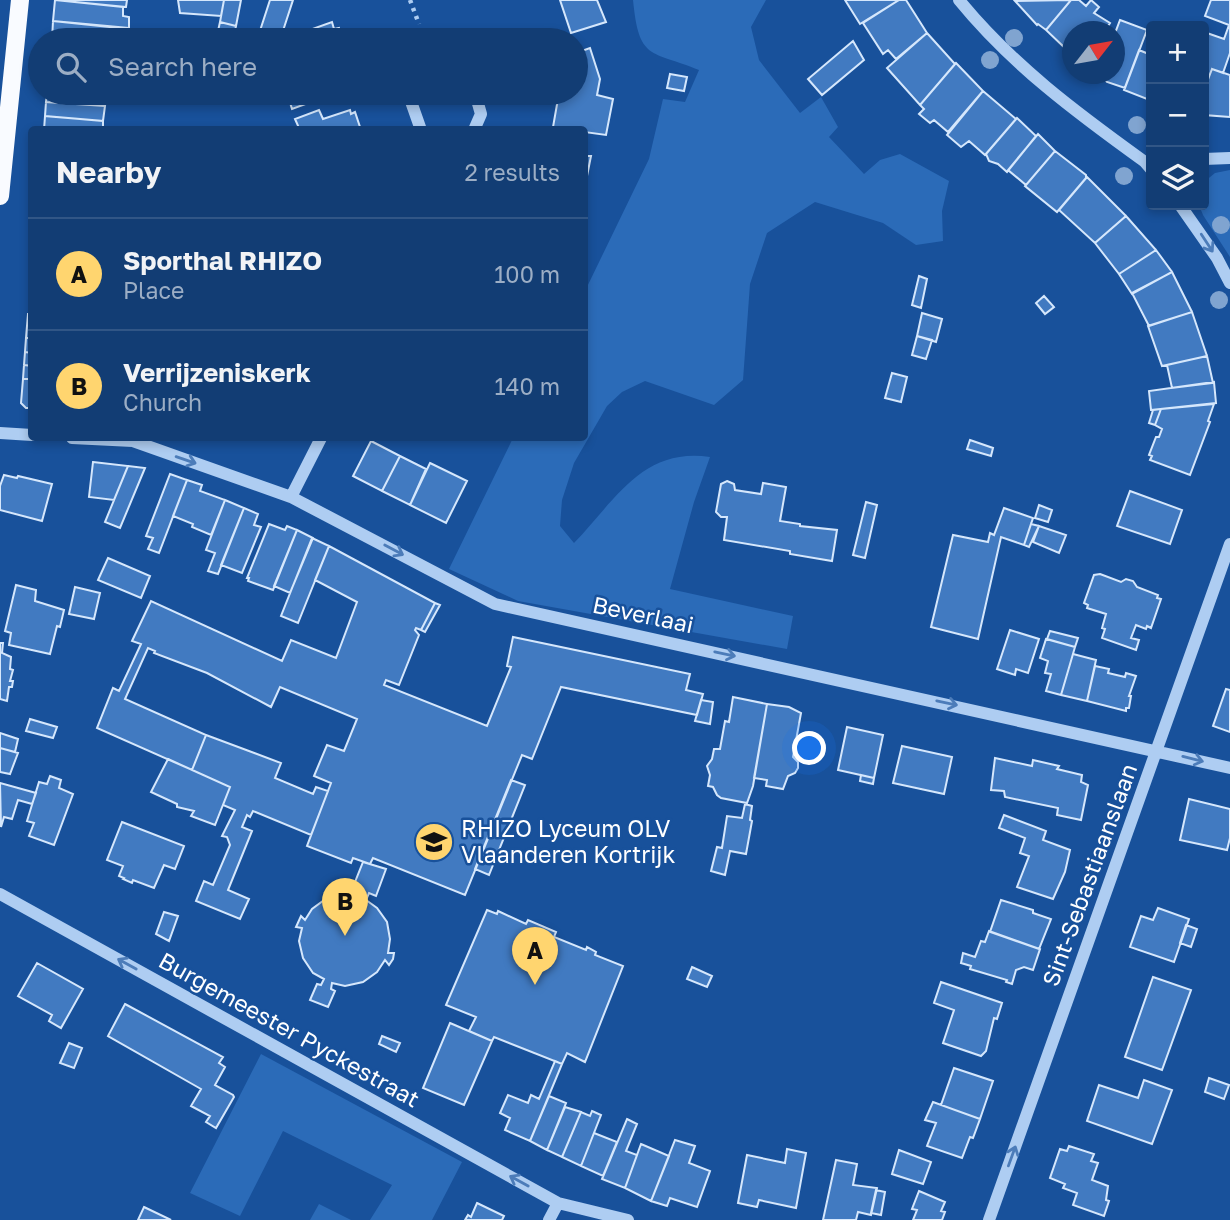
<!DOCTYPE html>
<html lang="en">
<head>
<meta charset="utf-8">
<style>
  body { margin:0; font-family:"Golos Text",sans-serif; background:#1f487c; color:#f1f3f6 }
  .controls { position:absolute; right:21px; top:21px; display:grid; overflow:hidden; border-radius:7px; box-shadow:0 4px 10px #0003 }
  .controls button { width:63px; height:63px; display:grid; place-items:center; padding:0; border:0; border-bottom:2px solid #315686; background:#123d74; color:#f1f3f6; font:35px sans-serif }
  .compass { position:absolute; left:1062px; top:21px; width:63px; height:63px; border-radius:50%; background:#123d74; box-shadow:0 4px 10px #0003; rotate:59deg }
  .you { position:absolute; left:810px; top:749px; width:24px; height:24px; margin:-18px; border:5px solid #fff; border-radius:50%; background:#1a73e8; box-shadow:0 0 0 10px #1a73e833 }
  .badge { display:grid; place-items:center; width:46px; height:46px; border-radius:50%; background:#ffd56f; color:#111; font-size:23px; font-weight:700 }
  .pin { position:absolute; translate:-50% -58px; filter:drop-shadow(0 2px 4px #0008) }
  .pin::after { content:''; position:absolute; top:37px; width:24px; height:21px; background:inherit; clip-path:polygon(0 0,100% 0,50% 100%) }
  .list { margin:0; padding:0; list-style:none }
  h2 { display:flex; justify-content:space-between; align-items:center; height:91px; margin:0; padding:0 28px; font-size:30px }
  h2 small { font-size:23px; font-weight:400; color:#9caec5 }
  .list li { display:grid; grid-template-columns:46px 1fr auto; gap:21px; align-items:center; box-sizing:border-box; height:112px; padding:0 28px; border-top:2px solid #315686 }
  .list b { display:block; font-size:26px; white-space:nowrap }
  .list p { margin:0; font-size:23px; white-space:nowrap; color:#9caec5 }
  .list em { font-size:23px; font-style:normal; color:#9caec5 }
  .icon { flex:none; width:38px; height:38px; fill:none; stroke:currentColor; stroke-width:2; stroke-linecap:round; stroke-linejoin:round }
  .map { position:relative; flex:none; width:1230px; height:1220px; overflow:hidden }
  .search { position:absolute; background:#123d74; box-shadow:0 4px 10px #0003; left:28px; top:28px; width:560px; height:77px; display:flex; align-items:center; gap:18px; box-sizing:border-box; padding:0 24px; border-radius:38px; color:#9caec5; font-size:26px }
  .panel { position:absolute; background:#123d74; box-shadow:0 4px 10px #0003; left:28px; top:126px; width:560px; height:315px; border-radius:7px }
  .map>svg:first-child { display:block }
</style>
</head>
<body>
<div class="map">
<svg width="1230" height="1220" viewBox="0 0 1230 1220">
  <rect width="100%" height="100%" fill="#18519b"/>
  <!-- green -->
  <path fill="#2b6bb8" d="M 633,0 L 766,0 L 751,27 L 759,60 L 800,113 L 821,97 L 838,127 L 829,137 L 864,174 L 880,160 L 900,154 L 949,181 L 942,211 L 943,241 L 916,245 L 883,223 L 815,202 L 767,233 L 750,284 L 743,380 L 714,405 L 645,381 L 622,392 L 607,406 L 574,463 L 562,500 L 560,526 L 574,543 C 615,501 642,447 710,457 L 694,502 L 670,589 L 793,616 L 787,649 L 518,601 L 449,569 L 513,438 L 584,438 L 585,291 L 649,159 L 663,99 L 685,102 L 699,70 C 650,50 639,61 633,0 Z
    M 1230,170 L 1230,257 L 1203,215 L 1199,205 L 1204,205 L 1204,182 L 1215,173 Z
    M 261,1054 L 462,1162 L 432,1220 L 370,1220 L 392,1185 L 283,1131 L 240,1216 L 190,1193 Z
    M 319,1204 L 351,1220 L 310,1220 Z"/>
  <!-- building -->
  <path fill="#417ac1" stroke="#d5e7fc" stroke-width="2" d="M 55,0 L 123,7 L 123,16 L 129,17 L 129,28 L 53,21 Z
    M 55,0 L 127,0 L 126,7 Z
    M 178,0 L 224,0 L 221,16 L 180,13 Z
    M 224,0 L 241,0 L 236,26 L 220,22 Z
    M 270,0 L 293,0 L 280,40 L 257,40 Z
    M 560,0 L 597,0 L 606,22 L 571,33 Z
    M 845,0 L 899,0 L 860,24 Z
    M 899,0 L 906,0 L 927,33 L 896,59 L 888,50 L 883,54 L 863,23 Z
    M 1071,0 L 1079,0 L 1086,6 L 1091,0 L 1099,7 L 1094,13 L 1110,23 L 1104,32 L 1072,32 L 1072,53 L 1067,48 L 1066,49 L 1046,30 Z
    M 1071,0 L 1046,30 L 1038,24 L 1037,25 L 1015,1 Z
    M 1211,0 L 1230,0 L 1230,53 L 1223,73 L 1212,69 L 1204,90 L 1204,32 L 1224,39 L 1229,25 L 1205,16 Z
    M 1120,20 L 1147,30 L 1125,88 L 1107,82 L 1100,75 L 1101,74 L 1114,74 L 1114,36 Z
    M 53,21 L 119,28 L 118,34 L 124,35 L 123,40 L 52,40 Z
    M 220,22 L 236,26 L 233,40 L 216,40 Z
    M 332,22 L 334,29 L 339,28 L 343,40 L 304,40 L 301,33 Z
    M 927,33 L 955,64 L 920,105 L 887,68 Z
    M 853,41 L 864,60 L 822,95 L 808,79 Z
    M 590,48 L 600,79 L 597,95 L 613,99 L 606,135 L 584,132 L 584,130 L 553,127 L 559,93 L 576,93 L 576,53 Z
    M 1139,50 L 1151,55 L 1151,88 L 1147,99 L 1124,90 Z
    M 956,63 L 983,91 L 948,132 L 934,120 L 930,123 L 919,114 L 924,109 L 920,105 Z
    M 1212,69 L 1230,75 L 1230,117 L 1204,115 L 1204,90 Z
    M 670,74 L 687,77 L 684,91 L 667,88 Z
    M 983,91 L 1016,119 L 985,155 L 969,141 L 961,147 L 947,135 Z
    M 47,93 L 107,93 L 105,106 L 46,102 Z
    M 287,93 L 323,93 L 325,97 L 292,109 Z
    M 46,102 L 105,106 L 103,121 L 45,116 Z
    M 319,110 L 323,119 L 350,110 L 351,114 L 355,112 L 361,130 L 299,128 L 295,119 Z
    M 45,116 L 103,121 L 103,130 L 44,130 Z
    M 1017,118 L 1036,136 L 1007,172 L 998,164 L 989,161 L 986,154 Z
    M 1038,134 L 1055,151 L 1026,185 L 1008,170 Z
    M 1055,151 L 1086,175 L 1086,178 L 1057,212 L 1025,186 Z
    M 584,156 L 591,156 L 584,191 Z
    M 1087,177 L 1126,216 L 1095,243 L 1059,210 Z
    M 1126,216 L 1156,250 L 1119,274 L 1095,243 Z
    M 1156,250 L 1172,272 L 1132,294 L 1119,274 Z
    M 1172,272 L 1192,312 L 1149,326 L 1132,293 Z
    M 919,276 L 927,279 L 921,308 L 912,305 Z
    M 1044,296 L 1054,307 L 1045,314 L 1036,303 Z
    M 1192,312 L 1207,356 L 1162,366 L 1148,326 Z
    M 922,313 L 942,319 L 936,342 L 917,336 Z
    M 28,314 L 32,314 L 32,338 L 26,338 Z
    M 917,336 L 932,340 L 926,359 L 912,355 Z
    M 26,338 L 32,338 L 32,353 L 25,352 Z
    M 25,352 L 32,353 L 32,366 L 24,365 Z
    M 1207,356 L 1213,383 L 1172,388 L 1167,365 Z
    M 24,365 L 32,366 L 32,379 L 23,379 Z
    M 892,373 L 907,377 L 901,402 L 885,398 Z
    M 23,379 L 32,379 L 32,408 L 26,408 L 21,403 Z
    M 1214,382 L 1216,403 L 1151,410 L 1149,391 Z
    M 1214,404 L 1208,421 L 1210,422 L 1190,475 L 1150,460 L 1152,456 L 1149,455 L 1156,437 L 1159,437 L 1162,429 L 1155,425 L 1161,409 Z
    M 1161,409 L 1155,425 L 1149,423 L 1153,410 Z
    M 970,440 L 993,448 L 991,456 L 967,449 Z
    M 371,441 L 400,456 L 382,491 L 353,476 Z
    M 400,456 L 426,469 L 410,505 L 382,491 Z
    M 93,462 L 128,466 L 114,500 L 89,497 Z
    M 430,463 L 467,481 L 446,523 L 410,505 Z
    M 128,466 L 145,468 L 120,528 L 105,522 Z
    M 170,474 L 187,480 L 159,553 L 148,549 L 153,538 L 146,536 Z
    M 4,475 L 17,478 L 18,476 L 52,484 L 42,521 L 0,510 L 0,486 Z
    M 187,480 L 202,485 L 200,491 L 225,500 L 211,535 L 192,527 L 193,524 L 173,516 Z
    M 727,481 L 734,484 L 735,490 L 761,494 L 763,483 L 786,487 L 780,521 L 800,524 L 800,526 L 837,530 L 832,561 L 790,554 L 790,551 L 724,540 L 727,517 L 721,517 L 716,512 L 721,484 Z
    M 1130,491 L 1182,510 L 1170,544 L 1117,526 Z
    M 225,500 L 244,508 L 218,574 L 208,571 L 215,553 L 206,550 Z
    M 866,502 L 877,505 L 865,558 L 853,555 Z
    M 1039,505 L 1052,510 L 1048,522 L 1035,518 Z
    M 244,508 L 258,514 L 254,525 L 261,527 L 242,573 L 221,565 Z
    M 1004,508 L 1033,518 L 1024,545 L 1001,537 L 978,639 L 931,627 L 953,535 L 988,542 L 990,533 L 994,535 Z
    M 269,524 L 285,530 L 287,526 L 297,530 L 273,590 L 248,581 L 249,578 L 247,578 Z
    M 1031,524 L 1039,526 L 1029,547 L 1024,545 Z
    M 1039,526 L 1066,535 L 1059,553 L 1033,542 Z
    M 297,530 L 313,538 L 290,593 L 274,586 Z
    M 312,538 L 329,546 L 298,623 L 281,616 Z
    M 329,546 L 435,603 L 421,630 L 416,628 L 415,630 L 419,635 L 399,685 L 386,680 L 384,685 L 487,726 L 511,667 L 507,666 L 513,637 L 690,674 L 686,690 L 703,694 L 697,715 L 561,687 L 532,759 L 522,755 L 465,895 L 373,858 L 370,864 L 353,858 L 351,863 L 307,846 L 331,783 L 314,776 L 327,745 L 344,751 L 357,719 L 280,687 L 271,707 L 207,673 L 154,653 L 155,651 L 148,648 L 125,699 L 206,735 L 192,770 L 97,728 L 113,688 L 119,691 L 141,644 L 132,641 L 151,601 L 282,661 L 291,640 L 336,658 L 357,602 L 315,580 Z
    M 108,558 L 150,576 L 141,598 L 98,580 Z
    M 1100,574 L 1121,582 L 1126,579 L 1133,581 L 1137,587 L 1158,595 L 1157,598 L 1161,599 L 1151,628 L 1147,626 L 1146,629 L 1136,625 L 1131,638 L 1139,640 L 1136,650 L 1102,638 L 1105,629 L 1102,628 L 1106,614 L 1087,608 L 1088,605 L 1084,603 L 1094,575 Z
    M 16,585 L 36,590 L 35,601 L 64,610 L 60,627 L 57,626 L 50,654 L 9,645 L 11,633 L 5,631 Z
    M 75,587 L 100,593 L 94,619 L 69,614 Z
    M 435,603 L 440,605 L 425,632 L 421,630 Z
    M 1010,630 L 1039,639 L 1028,673 L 1016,669 L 1015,675 L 997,669 Z
    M 1050,631 L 1078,638 L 1075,647 L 1047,639 Z
    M 1046,639 L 1075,647 L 1061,695 L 1046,691 L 1051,674 L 1045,673 L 1048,661 L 1040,658 Z
    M 0,643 L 3,643 L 2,653 L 11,657 L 10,669 L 13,670 L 10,681 L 13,681 L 12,687 L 9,687 L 7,701 L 0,699 Z
    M 1073,654 L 1096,660 L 1087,701 L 1061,695 Z
    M 1095,666 L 1109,669 L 1108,673 L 1125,677 L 1126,673 L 1136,676 L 1129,696 L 1131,696 L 1129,708 L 1126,708 L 1126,711 L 1087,701 Z
    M 1226,689 L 1230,690 L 1230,732 L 1213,726 Z
    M 733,697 L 767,704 L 753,786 L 747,803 L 721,798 L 717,795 L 713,787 L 708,786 L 710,775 L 707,766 L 712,759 L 714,749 L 720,749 L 725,721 L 729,722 Z
    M 701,700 L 713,702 L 710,724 L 695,721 Z
    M 767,704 L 789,707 L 801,713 L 793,757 L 798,762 L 798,768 L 795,773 L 788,776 L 783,789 L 766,786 L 767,780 L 754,778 Z
    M 30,719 L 57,727 L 53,738 L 26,731 Z
    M 847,727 L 883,735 L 874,778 L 838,770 Z
    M 0,733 L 18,739 L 15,752 L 0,748 Z
    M 206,735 L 281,763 L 275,778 L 313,794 L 316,787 L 328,791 L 311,835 L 253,811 L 250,817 L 247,815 L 242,827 L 252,831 L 228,890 L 249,899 L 240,919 L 196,901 L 204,881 L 213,885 L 230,845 L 227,837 L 222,836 L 235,810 L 223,805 L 230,787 L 192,770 Z
    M 902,746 L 952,757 L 944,794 L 893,783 Z
    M 0,748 L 18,753 L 10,774 L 0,772 Z
    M 995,758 L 1032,766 L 1033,760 L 1059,766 L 1057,769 L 1082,775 L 1081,782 L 1088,785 L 1081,820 L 1057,815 L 1058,808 L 1005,797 L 1004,791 L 991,790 Z
    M 168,759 L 230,787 L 215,825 L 191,816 L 194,811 L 177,807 L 177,804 L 151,792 Z
    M 861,775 L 874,778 L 873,784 L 860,781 Z
    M 50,776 L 61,780 L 59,788 L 73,794 L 54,845 L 29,836 L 34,823 L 27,821 L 39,782 L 47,784 Z
    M 511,780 L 525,785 L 489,875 L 475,869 Z
    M 0,783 L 36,793 L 32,804 L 18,800 L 12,819 L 4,817 L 1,827 Z
    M 1189,799 L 1230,809 L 1230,838 L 1227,850 L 1180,840 Z
    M 745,804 L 752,806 L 750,820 L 752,821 L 746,854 L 730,851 L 725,875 L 711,871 L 717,847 L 722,848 L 727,816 L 742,818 Z
    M 1004,815 L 1046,831 L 1043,840 L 1070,850 L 1065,872 L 1053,899 L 1017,887 L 1029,856 L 1020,853 L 1025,838 L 999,828 Z
    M 122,822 L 184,846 L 175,869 L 164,865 L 154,888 L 133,880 L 132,883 L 123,879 L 124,878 L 119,876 L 123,866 L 107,860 Z
    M 363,862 L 386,869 L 376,896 L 369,893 L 366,900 L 377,908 L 387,922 L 390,939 L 388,953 L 394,953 L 393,959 L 389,965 L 385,960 L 377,972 L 363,982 L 345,986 L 332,983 L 331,989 L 335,991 L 328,1007 L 310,1000 L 317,984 L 321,985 L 324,979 L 313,973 L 303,958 L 299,941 L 302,928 L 296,927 L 301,916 L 305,920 L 312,909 L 327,898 L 344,894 L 357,897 L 360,889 L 353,887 Z
    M 1001,900 L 1033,910 L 1033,913 L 1051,919 L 1039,949 L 990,932 Z
    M 1158,908 L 1189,919 L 1174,962 L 1130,947 L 1141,916 L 1153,920 Z
    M 487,910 L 497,914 L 498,911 L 526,924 L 528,920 L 556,932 L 554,937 L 586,950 L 587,947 L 596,952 L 595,955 L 623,966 L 585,1062 L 567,1053 L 562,1064 L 494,1037 L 492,1041 L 469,1031 L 476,1017 L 446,1005 Z
    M 164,912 L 178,916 L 169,941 L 156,934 Z
    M 1186,925 L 1197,929 L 1191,947 L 1180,943 Z
    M 989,931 L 1040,949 L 1033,970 L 1024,967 L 1016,970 L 1012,984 L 1006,982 L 1007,980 L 970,969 L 971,966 L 961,963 L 963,953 L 975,957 L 981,941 L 985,942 Z
    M 37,963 L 83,989 L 61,1028 L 49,1021 L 52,1015 L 18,996 Z
    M 692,967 L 712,976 L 707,987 L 687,979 Z
    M 1153,977 L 1191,990 L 1162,1070 L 1125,1057 Z
    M 941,982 L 1002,1003 L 997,1019 L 994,1018 L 986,1051 L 981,1056 L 943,1043 L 954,1010 L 934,1003 Z
    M 125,1004 L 223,1057 L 219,1063 L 225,1067 L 215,1085 L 233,1095 L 234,1097 L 216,1128 L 206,1122 L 210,1116 L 191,1106 L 201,1089 L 108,1036 Z
    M 450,1023 L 492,1041 L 464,1105 L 423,1088 Z
    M 382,1036 L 400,1043 L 396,1052 L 379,1044 Z
    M 69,1043 L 82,1048 L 74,1068 L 60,1063 Z
    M 555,1061 L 562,1064 L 530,1141 L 505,1130 L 510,1118 L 500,1113 L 508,1095 L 528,1103 L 531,1095 L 539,1099 Z
    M 954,1068 L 993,1081 L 980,1119 L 941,1105 Z
    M 1209,1078 L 1229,1085 L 1224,1099 L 1205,1092 Z
    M 1144,1080 L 1172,1090 L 1152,1144 L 1087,1121 L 1099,1085 L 1138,1098 Z
    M 549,1096 L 566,1103 L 547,1150 L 530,1141 Z
    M 933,1102 L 980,1119 L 973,1138 L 970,1137 L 962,1158 L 927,1146 L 936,1123 L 925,1120 Z
    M 565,1107 L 581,1112 L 562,1157 L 547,1150 Z
    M 592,1111 L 601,1115 L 581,1166 L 562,1157 L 581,1112 L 590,1116 Z
    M 627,1119 L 637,1124 L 626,1151 L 637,1155 L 625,1188 L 602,1179 Z
    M 594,1133 L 617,1142 L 603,1176 L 581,1166 Z
    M 675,1140 L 695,1146 L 689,1163 L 710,1171 L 697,1207 L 670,1198 L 667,1206 L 651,1201 Z
    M 641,1144 L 669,1156 L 651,1201 L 625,1188 Z
    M 1069,1146 L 1094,1154 L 1091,1161 L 1098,1163 L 1092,1180 L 1108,1186 L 1106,1200 L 1109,1201 L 1104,1216 L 1073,1205 L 1077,1193 L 1063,1188 L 1065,1184 L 1050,1178 L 1060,1149 L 1067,1151 Z
    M 787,1149 L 806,1153 L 796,1208 L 759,1200 L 757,1207 L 738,1203 L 747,1155 L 785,1163 Z
    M 899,1150 L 931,1162 L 923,1184 L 892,1174 Z
    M 836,1160 L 857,1164 L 853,1185 L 877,1188 L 871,1215 L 858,1212 L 856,1220 L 823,1220 Z
    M 876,1190 L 885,1192 L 881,1215 L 871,1213 Z
    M 919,1191 L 945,1202 L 941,1211 L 945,1212 L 942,1220 L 913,1220 L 917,1210 L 912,1209 Z
    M 477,1203 L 504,1216 L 502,1220 L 465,1220 L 468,1215 L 471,1217 Z
    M 144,1207 L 171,1220 L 138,1220 Z"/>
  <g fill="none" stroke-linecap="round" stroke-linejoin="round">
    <!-- path -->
    <path stroke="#aecdf2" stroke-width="4.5" stroke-dasharray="3.5 5" stroke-linecap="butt" d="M 410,0 L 419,24"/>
    <!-- minor -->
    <path stroke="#aecdf2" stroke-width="12" d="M 959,0 C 1012,65 1077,113 1145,162 L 1151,169
      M 421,40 L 461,40
      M 408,93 L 421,130
      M 474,130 L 481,114 L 475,93
      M 1204,159 L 1230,158
      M 1180,205 L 1217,258 L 1230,283
      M 0,433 L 32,435
      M 72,438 L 133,441 L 291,497 L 495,604 L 1230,768
      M 291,497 L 321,438
      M 0,894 L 558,1203 L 628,1220
      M 549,1220 L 558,1203
      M 989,1220 L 1230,544"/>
    <!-- major -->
    <path stroke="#f9fbff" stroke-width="18" d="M 0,196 L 20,0"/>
  </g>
  <!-- trees -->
  <g fill="#80a4d0">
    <circle cx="1014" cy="38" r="9"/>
    <circle cx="990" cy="60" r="9"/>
    <circle cx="1137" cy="125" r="9"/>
    <circle cx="1124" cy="176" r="9"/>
    <circle cx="1221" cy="225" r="9"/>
    <circle cx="1219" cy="300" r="9"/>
  </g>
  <!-- one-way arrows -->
  <defs><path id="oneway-shaft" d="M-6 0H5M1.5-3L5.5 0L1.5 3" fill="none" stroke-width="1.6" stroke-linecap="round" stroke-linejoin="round" transform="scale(1.75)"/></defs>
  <g stroke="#4c7cb9">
    <use href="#oneway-shaft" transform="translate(1207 243) rotate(57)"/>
    <use href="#oneway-shaft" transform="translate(186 460) rotate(19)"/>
    <use href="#oneway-shaft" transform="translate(394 550) rotate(28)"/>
    <use href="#oneway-shaft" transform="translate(725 654) rotate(12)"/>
    <use href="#oneway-shaft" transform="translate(947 703) rotate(12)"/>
    <use href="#oneway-shaft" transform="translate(1193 759) rotate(14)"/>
    <use href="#oneway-shaft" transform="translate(127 964) rotate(-151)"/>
    <use href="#oneway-shaft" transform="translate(1012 1156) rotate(-70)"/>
    <use href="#oneway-shaft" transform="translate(519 1181) rotate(-151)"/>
  </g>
  <!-- icons -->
  <defs>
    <g id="school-disc" transform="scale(2.0125)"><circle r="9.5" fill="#ffd56f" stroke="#18519b"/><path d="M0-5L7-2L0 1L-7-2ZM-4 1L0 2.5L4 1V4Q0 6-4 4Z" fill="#111"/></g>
  </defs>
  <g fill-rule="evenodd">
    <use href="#school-disc" x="434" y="842"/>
  </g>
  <g text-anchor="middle" stroke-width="5" stroke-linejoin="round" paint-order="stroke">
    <!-- street labels -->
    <g font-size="23" fill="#fff" stroke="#18519b">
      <text transform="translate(643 615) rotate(12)" y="8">Beverlaai</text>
      <text transform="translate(1090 875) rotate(-70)" y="8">Sint-Sebastiaanslaan</text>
      <text transform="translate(289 1030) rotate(29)" y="8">Burgemeester Pyckestraat</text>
    </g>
    <!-- poi labels -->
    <g font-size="23" fill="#fff" stroke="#18519b" text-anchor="start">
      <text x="461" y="837">RHIZO Lyceum OLV<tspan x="461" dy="26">Vlaanderen Kortrijk</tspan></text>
    </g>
  </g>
</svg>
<div class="controls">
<button>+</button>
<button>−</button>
<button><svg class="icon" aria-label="layers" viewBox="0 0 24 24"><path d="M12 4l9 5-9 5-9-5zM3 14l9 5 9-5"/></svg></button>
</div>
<svg class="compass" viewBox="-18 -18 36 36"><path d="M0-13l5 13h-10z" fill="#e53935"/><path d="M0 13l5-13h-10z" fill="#9caec5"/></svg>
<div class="you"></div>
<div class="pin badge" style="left:535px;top:985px">A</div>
<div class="pin badge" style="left:345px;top:936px">B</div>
<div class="search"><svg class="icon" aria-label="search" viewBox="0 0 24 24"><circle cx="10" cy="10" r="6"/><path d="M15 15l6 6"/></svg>Search here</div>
<section class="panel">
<h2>Nearby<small>2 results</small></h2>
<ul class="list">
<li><span class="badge">A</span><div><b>Sporthal RHIZO</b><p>Place</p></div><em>100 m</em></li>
<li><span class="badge">B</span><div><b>Verrijzeniskerk</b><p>Church</p></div><em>140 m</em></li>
</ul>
</section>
</div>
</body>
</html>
